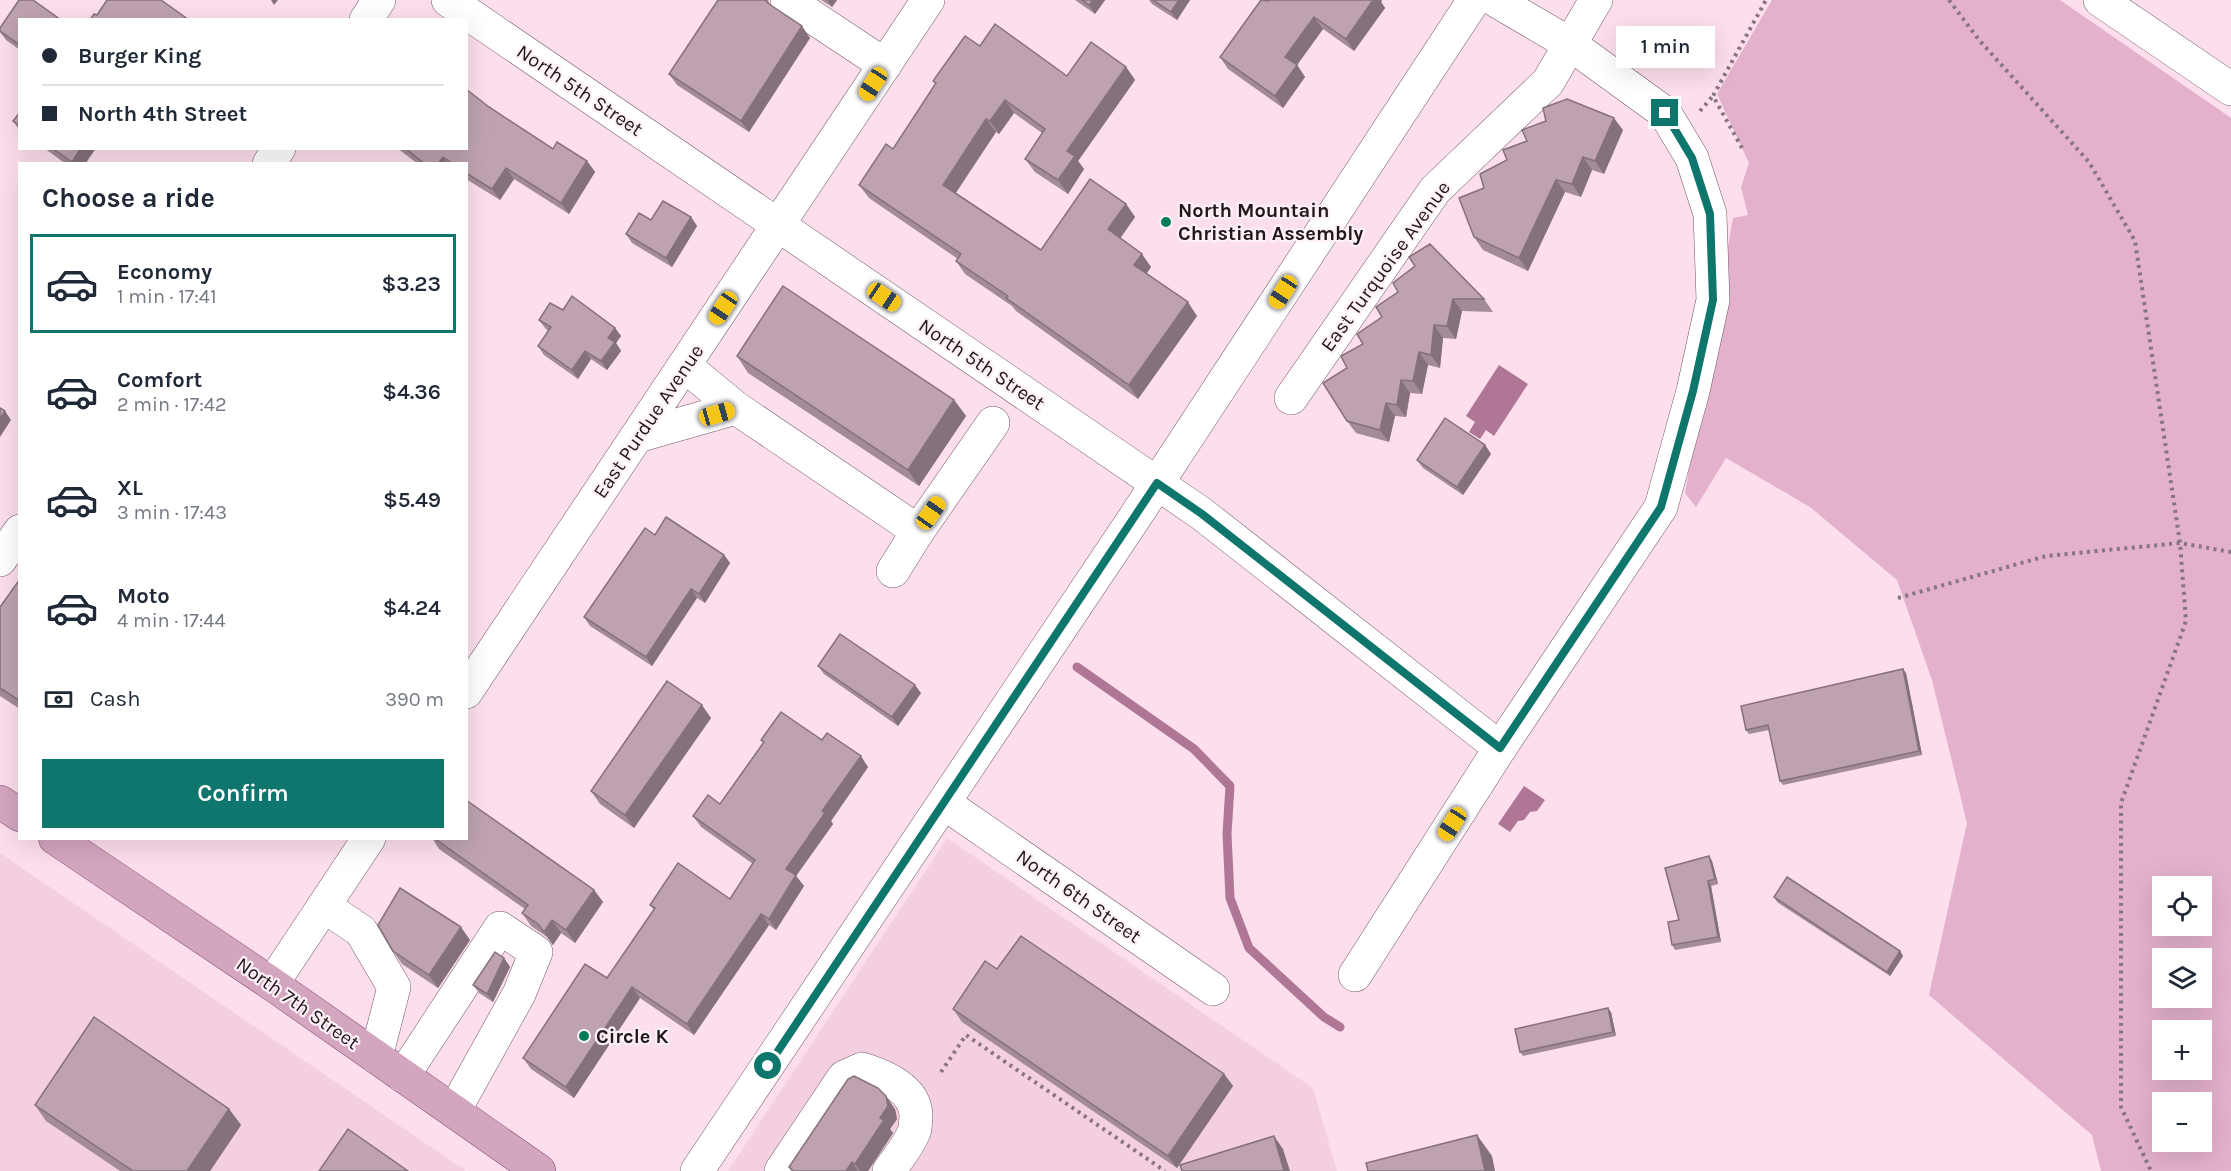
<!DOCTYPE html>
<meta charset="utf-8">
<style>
:root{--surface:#fff;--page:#f6f6f7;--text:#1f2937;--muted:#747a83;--line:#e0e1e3;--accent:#0f766e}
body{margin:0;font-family:Karla,sans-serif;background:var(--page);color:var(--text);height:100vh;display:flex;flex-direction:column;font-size:22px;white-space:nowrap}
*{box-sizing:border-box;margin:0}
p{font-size:20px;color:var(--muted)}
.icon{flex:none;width:33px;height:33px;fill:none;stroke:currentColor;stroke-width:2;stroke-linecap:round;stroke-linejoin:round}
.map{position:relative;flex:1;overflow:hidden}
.sheet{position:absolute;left:18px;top:162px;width:450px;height:678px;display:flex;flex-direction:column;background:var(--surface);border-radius:0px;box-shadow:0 6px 24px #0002}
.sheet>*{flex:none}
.hud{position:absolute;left:18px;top:18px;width:450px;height:132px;border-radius:0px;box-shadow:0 6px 24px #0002;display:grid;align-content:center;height:132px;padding:0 24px;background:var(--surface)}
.buttons{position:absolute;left:2152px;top:876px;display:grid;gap:12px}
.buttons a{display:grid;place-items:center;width:60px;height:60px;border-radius:0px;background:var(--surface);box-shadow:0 6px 24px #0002;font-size:30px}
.end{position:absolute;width:27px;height:27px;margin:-14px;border:8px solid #0f766e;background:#fff;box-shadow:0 0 0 3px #fff}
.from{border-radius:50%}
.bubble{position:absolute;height:42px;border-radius:0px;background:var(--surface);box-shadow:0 6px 24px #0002;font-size:20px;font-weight:600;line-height:42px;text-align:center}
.car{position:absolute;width:18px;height:36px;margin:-18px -9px;border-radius:8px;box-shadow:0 0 4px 2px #0007;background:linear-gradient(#f5c518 24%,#345 0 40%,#f5c518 0 76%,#345 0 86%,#f5c518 0)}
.hud b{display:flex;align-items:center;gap:21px;height:57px;font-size:22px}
.hud b+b{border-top:2px solid var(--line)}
.hud i{width:15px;height:15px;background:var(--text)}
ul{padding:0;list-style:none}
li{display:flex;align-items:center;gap:18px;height:99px;margin:0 12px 9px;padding:0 12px;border:3px solid transparent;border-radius:0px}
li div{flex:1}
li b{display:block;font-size:22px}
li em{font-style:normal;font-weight:600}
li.on{border-color:var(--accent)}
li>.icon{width:54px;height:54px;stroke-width:1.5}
h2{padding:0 24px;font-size:27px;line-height:72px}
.pay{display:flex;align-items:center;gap:15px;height:66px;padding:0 24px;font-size:22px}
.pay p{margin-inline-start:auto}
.cta{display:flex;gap:12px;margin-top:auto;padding:12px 24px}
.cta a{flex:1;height:69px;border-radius:0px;background:var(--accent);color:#fff;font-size:24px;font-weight:600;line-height:69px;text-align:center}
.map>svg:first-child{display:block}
</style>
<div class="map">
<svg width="2231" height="1171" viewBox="0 0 2231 1171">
<rect width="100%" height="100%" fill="#fcdeed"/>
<g fill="#f4cfe2">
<path d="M947,838L1313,1088L1337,1171H728Z"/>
<path d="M0,853L466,1171H0Z"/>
</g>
<path fill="#e3b1cb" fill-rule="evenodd" d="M1772,0H2060L2231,118V1171H2101L2092,1135L1929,995L1967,823L1932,680L1897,580L1810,507L1726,458L1696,507L1685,493L1733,218L1748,215L1741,187L1749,163L1717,94ZM2163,886H2202V926H2163ZM2163,958H2202V998H2163ZM2163,1030H2202V1070H2163ZM2163,1102H2202V1142H2163Z"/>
<g fill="#af7795">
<path d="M1499,365L1528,384L1494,436L1486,430L1480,439L1469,432L1475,422L1466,416Z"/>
<path d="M1524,786L1545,800L1537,811L1530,812L1524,820L1518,821L1510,832L1498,824Z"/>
</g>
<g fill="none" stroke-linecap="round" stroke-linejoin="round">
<path stroke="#af7795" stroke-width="9" d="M1077,667L1194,749L1230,786L1227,834L1230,898L1249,948L1324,1017L1340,1027"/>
<g stroke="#725966" stroke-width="34">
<g id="minor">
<path d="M448,0L1202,514L1500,748"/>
<path d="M787,0L885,65"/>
<path d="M2100,0L2231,89"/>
<path d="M366,20L379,0"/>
<path d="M269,164L279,148"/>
<path d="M685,366L736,408L918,531L893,571"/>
<path d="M1291,398L1435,190L1548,82L1596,0"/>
<path d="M638,436L736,408"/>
<path d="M918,531L993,423"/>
<path d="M0,560L20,531"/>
<path d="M466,692L928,0"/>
<path d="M944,803L1213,989"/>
<path d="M324,906L361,931L394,987L376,1057"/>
<path d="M1355,975L1500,748L1661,507L1693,391L1713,300L1710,214L1692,158L1665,113L1570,44L1495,0"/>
<path d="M272,984L369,838"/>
<path d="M403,1076L500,928L536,952L519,994L454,1111"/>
<path d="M697,1171L1135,517L1474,0"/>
<path d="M781,1171L844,1077L862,1069C885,1076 917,1089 916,1118C915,1122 916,1128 914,1132C909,1145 897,1159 889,1171"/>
</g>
</g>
<g stroke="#824c6b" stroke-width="34">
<g id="major">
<path d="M0,802L20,815"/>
<path d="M55,838L272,984L539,1171"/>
</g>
</g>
<g stroke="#88757e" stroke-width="4" stroke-dasharray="3 4.5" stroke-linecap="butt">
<path d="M1949,0L1979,40L2089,162L2135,241L2180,543L2186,621L2121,803V1107L2151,1171"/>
<path d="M1700,111L1713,96"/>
<path d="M1742,148L1713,96L1766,0"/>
<path d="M1898,598L2046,556L2180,543L2231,552"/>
<path d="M941,1072L966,1035L1165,1171"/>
</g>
<use href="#minor" stroke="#fff" stroke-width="33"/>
<use href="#major" stroke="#d4a5bf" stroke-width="33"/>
</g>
<g fill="#a38b97">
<path d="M718,0H768L770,5L810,38L749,132L677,85L669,74Z"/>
<path d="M821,0H837L832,7Z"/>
<path d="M1075,0H1105L1095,14Z"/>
<path d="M1149,0H1190L1177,20L1152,4Z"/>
<path d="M1270,0H1382L1381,2L1385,8L1354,51L1323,29L1297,65L1305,77L1283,108L1228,69L1220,57Z"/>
<path d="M20,20V50L6,40L0,32V28Z"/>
<path d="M980,46L1067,76L1126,67L1135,80L1078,161L1084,169L1068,194L1035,172L1025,159L1042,133L1014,113L999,134L996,132L956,193L1041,250L1126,204L1135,217L1120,238L1151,267L1147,273L1197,316L1138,399L1016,311L1012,306L965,274L956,261L958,259L869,198L859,185L893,149L936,84L933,81Z"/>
<path d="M489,107L553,149L587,161L595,172L569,214L514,179L500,200L466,179V164H418L397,148H466Z"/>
<path d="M20,112V131L13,121Z"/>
<path d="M1623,130L1604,174L1592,170L1581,197L1565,192L1528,271L1483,250L1474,237L1484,188L1507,160Z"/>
<path d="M44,148H96L85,164H66Z"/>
<path d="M691,217L697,226L672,267L632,243L626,234L651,220Z"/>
<path d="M1415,266L1484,299L1493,312L1462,311L1456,339L1443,338L1440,368L1428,365L1422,394L1410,393L1406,417L1395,416L1389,442L1356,433L1347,421V368L1382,317Z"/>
<path d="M563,310L615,328L621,336L616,343L621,351L607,370L591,359L578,379L544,355L538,346L548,331L545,328L539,320Z"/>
<path d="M737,356L954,400L966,416L919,486L748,373Z"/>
<path d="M1485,445L1491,454L1463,495L1423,468L1417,460Z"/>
<path d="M655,535L724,555L730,563L705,603L697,598L652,666L590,626L584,617Z"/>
<path d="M20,579V709L0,696V607Z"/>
<path d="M818,666L921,693L898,726L824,674Z"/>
<path d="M1906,673L1922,755L1783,785L1780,781L1769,730L1749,734L1746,730Z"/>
<path d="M711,718L634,828L600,804L591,791Z"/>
<path d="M761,740H822L868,767L831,821L833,824L796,876L804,886L776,930L769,925L694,1035L640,998L574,1098L531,1069L523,1058L607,978L654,910L650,905L730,899L753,864L701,827L693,816L720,804L763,743Z"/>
<path d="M432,838H466L594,890L603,902L575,943L561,933L553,945L547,937L531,926L522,913L525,909L439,849Z"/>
<path d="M1709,856L1712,861L1718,884L1711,886L1721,942L1675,950L1672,945Z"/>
<path d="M1774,897L1900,951L1903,956L1890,976L1777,902Z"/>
<path d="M470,940L438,988L402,964L393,951Z"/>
<path d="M504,958L510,967L493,1002L479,993L473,985Z"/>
<path d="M997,969L1224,1074L1233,1086L1177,1168L962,1022L953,1009Z"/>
<path d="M1611,1012L1616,1036L1523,1056L1520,1052Z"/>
<path d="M35,1105L229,1109L241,1125L210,1171H120L46,1121Z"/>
<path d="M895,1109L897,1119L890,1129L893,1133L868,1171H791L789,1167Z"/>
</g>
<g fill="#85717b">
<path d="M271,0H278L274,5Z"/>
<path d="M827,0H837L832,7Z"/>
<path d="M1093,0H1105L1095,14L1089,5Z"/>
<path d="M1179,0H1190L1177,20L1171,12Z"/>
<path d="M1373,0H1382L1381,2L1385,8L1354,51L1346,39Z"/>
<path d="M1314,17L1323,29L1297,65L1305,77L1283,108L1275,96L1285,57Z"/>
<path d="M802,26L810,38L749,132L741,121Z"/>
<path d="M1126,67L1135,80L1078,161L1084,169L1068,194L1058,180L1067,151Z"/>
<path d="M1005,100L1014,113L999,134L990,121Z"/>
<path d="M1614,118L1623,130L1604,174L1595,161Z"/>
<path d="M986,119L996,132L952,198L943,185Z"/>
<path d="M81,148H96L85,164H73L72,162Z"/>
<path d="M443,157L447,164H438Z"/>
<path d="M1583,157L1592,170L1581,197L1572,184Z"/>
<path d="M587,161L595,172L569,214L561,203Z"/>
<path d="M506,168L514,179L500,200L492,189Z"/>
<path d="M1556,180L1565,192L1528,271L1519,258Z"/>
<path d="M1126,204L1135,217L1117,243L1108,229Z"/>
<path d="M691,217L697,226L672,267L666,258Z"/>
<path d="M1142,254L1151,267L1143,278L1134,265Z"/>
<path d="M1453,299L1462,311L1456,339L1447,326Z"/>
<path d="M1188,302L1197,316L1138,399L1129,385Z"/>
<path d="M1434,325L1443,338L1440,368L1431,355Z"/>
<path d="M615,328L621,336L616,343L621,351L607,370L601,361L608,338Z"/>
<path d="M585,351L591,359L578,379L572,370Z"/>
<path d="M1419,352L1428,365L1422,394L1413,381Z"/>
<path d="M1401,380L1410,393L1406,417L1397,405Z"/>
<path d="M954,400L966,416L919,486L908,470Z"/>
<path d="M1386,403L1395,416L1389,442L1380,430Z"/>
<path d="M5,411L11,420L0,437V419Z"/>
<path d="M1485,445L1491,454L1463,495L1457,487Z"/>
<path d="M724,555L730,563L705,603L699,594Z"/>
<path d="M691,589L697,598L652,666L646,657Z"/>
<path d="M1903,669L1906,673L1922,755L1919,751Z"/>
<path d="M915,685L921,693L898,726L892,717Z"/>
<path d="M702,705L711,718L634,828L625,815Z"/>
<path d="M861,756L868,767L831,821L833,824L796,876L804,886L776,930L769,919L786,869L822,811Z"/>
<path d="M1709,856L1712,861L1718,884L1715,879Z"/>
<path d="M1708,881L1711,886L1721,942L1718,937Z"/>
<path d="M594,890L603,902L575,943L566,930Z"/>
<path d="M761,914L769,925L694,1035L687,1024Z"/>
<path d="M552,920L561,933L553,945L544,932Z"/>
<path d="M461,927L470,940L438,988L429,975Z"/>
<path d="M1900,951L1903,956L1890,976L1887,972Z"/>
<path d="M504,958L510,967L493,1002L487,994Z"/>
<path d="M632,987L640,998L574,1098L566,1087Z"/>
<path d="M1608,1008L1611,1012L1616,1036L1613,1032Z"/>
<path d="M1224,1074L1233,1086L1177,1168L1168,1156Z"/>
<path d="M886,1096L895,1109L897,1119L890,1129L893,1133L868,1171H860L855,1164L880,1118Z"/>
<path d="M229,1109L241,1125L210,1171H187Z"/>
<path d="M1477,1135L1492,1156L1495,1171H1485Z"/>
<path d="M1274,1136L1283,1149L1290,1171H1284Z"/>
<path d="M852,1162L858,1171H846Z"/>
</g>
<g fill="#bea2b0" stroke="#85717b" stroke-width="1.5">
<path d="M19,0H33L61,20H20V45L0,31V28Z"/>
<path d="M107,0H161L189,20H90L94,14L97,15Z"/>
<path d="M718,0H765L769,4L802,26L741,121L669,74Z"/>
<path d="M1082,0H1093L1089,5Z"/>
<path d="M1153,0H1179L1171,12Z"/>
<path d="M1261,0L1269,1L1270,0H1373L1346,39L1314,17L1285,57L1297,65L1275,96L1220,57Z"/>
<path d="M995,24L1067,76L1091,42L1126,67L1067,151L1075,156L1058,180L1025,159L1045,129L1005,100L990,121L986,119L943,185L1041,250L1090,179L1126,204L1108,229L1142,254L1134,265L1188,302L1129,385L1006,298L1008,296L956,261L961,254L859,185L886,144L893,149L936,83L933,81L965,36L980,46Z"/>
<path d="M466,89L489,107L553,149L557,142L587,161L561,203L506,168L492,189L466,173V164H453L443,157L438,164H425L405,148H466Z"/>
<path d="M1567,99L1614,118L1595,161L1583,157L1572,184L1556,180L1519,258L1474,237L1459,198L1484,188L1480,174L1507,160L1503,150L1527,141L1522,130L1546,121L1543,108Z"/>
<path d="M20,112V126L13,121Z"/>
<path d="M52,148H81L72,162Z"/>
<path d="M663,201L691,217L666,258L626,234L639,213L651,220Z"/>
<path d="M1430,244L1484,299H1453L1447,326L1434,325L1431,355L1419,352L1413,381L1401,380L1397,405L1386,403L1380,430L1347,421L1323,383L1347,368L1341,356L1363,344L1357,334L1382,317L1376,307L1398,292L1393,283L1415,266L1409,257Z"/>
<path d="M783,286L954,400L908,470L737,356Z"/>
<path d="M572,296L615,328L608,338L615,342L601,361L585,351L572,370L538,346L551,327L539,320L550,303L563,310Z"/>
<path d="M0,408L5,411L0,419Z"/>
<path d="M1445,418L1485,445L1457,487L1417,460Z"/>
<path d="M666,517L724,555L699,594L691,589L646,657L584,617L645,528L655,535Z"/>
<path d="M20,579V701L0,688V607Z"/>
<path d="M840,634L915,685L892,717L818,666Z"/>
<path d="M1903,669L1919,751L1780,781L1768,725L1746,730L1741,706Z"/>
<path d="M667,681L702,705L625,815L591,791Z"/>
<path d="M781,712L822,740L827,733L861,756L822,811L825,813L786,869L796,875L769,919L761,914L687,1024L632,987L566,1087L523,1058L585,964L607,978L655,908L650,905L678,863L730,899L755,860L693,816L708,795L720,804L764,742L761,740Z"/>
<path d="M466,800L594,890L566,930L552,920L544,932L538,924L522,913L528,905L434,838H466Z"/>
<path d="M1709,856L1715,879L1708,881L1718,937L1672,945L1668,922L1679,920L1665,868Z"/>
<path d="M1787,877L1900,951L1887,972L1774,897Z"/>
<path d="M400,888L461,927L429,975L393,951L378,925Z"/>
<path d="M1021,936L1224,1074L1168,1156L953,1009L985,961L997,969Z"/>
<path d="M495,952L504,958L487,994L473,985Z"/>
<path d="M1608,1008L1613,1032L1520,1052L1515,1029Z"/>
<path d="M94,1017L229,1109L187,1171H133L35,1105Z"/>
<path d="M854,1076L878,1088L886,1096L888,1106L880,1118L884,1120L855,1164L852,1162L846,1171H794L789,1167L848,1079Z"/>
<path d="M348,1129L408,1171H319Z"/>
<path d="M1477,1135L1485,1171H1368L1366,1163Z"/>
<path d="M1274,1136L1284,1171H1182L1180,1165Z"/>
</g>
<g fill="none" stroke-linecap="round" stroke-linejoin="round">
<path stroke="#0f766e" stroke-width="8" d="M768,1066L1157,483L1202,514L1500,748L1661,507L1693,391L1713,300L1710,214L1692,158L1665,113"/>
</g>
<g fill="#007c5a" stroke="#fdf1f7" stroke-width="2">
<circle cx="1166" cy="222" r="6"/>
<circle cx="584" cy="1036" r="6"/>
</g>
<g text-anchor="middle" stroke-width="4.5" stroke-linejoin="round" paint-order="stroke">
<g font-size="20" fill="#21171c" stroke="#fdf1f7">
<text transform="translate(580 90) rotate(34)" y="7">North 5th Street</text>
<text transform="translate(1385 266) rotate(-54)" y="7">East Turquoise Avenue</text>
<text transform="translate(982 364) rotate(34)" y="7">North 5th Street</text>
<text transform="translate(648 421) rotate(-56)" y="7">East Purdue Avenue</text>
<text transform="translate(1079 896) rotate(35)" y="7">North 6th Street</text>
<text transform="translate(298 1003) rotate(35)" y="7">North 7th Street</text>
</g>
<g font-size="20" font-weight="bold" fill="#21171c" stroke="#fdf1f7" text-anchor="start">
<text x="1178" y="217">North Mountain<tspan x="1178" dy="23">Christian Assembly</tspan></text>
<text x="596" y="1043">Circle K</text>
</g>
</g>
</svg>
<div class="buttons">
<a><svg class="icon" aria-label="locate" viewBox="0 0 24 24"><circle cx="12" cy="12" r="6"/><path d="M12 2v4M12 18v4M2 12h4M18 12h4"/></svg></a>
<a><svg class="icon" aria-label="layers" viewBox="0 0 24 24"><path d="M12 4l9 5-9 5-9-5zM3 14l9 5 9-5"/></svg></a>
<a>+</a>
<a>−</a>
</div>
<i class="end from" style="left:768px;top:1066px"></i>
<i class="end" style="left:1665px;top:113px"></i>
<div class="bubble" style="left:1616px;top:26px;width:99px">1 min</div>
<i class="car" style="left:873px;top:84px;rotate:213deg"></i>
<i class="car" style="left:1283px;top:292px;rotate:213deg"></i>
<i class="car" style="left:884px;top:297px;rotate:124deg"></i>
<i class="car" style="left:723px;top:308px;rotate:214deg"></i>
<i class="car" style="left:717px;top:414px;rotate:74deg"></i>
<i class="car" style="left:931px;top:513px;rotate:35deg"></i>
<i class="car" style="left:1452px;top:824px;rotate:213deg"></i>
<div class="hud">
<b><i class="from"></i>Burger King</b>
<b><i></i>North 4th Street</b>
</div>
<section class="sheet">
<h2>Choose a ride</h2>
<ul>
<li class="on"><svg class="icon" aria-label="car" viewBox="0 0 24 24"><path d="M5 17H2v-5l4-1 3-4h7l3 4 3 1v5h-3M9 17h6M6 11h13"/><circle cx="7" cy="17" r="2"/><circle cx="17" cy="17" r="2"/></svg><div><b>Economy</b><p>1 min · 17:41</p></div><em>$3.23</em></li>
<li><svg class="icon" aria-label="car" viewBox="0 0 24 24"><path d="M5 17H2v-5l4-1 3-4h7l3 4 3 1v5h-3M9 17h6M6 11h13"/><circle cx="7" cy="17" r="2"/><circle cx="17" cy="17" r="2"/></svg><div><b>Comfort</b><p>2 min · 17:42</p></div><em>$4.36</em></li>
<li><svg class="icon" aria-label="car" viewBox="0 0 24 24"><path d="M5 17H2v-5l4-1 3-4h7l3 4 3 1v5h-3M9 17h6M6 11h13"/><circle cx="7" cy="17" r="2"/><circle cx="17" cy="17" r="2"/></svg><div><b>XL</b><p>3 min · 17:43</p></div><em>$5.49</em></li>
<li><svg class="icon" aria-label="car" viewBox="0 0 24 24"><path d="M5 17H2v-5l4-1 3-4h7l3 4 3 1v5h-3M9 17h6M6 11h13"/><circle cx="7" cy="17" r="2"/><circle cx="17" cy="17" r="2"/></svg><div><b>Moto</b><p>4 min · 17:44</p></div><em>$4.24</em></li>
</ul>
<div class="pay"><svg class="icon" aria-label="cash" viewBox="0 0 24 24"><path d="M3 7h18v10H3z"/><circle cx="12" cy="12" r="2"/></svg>Cash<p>390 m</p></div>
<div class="cta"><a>Confirm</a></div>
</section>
</div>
